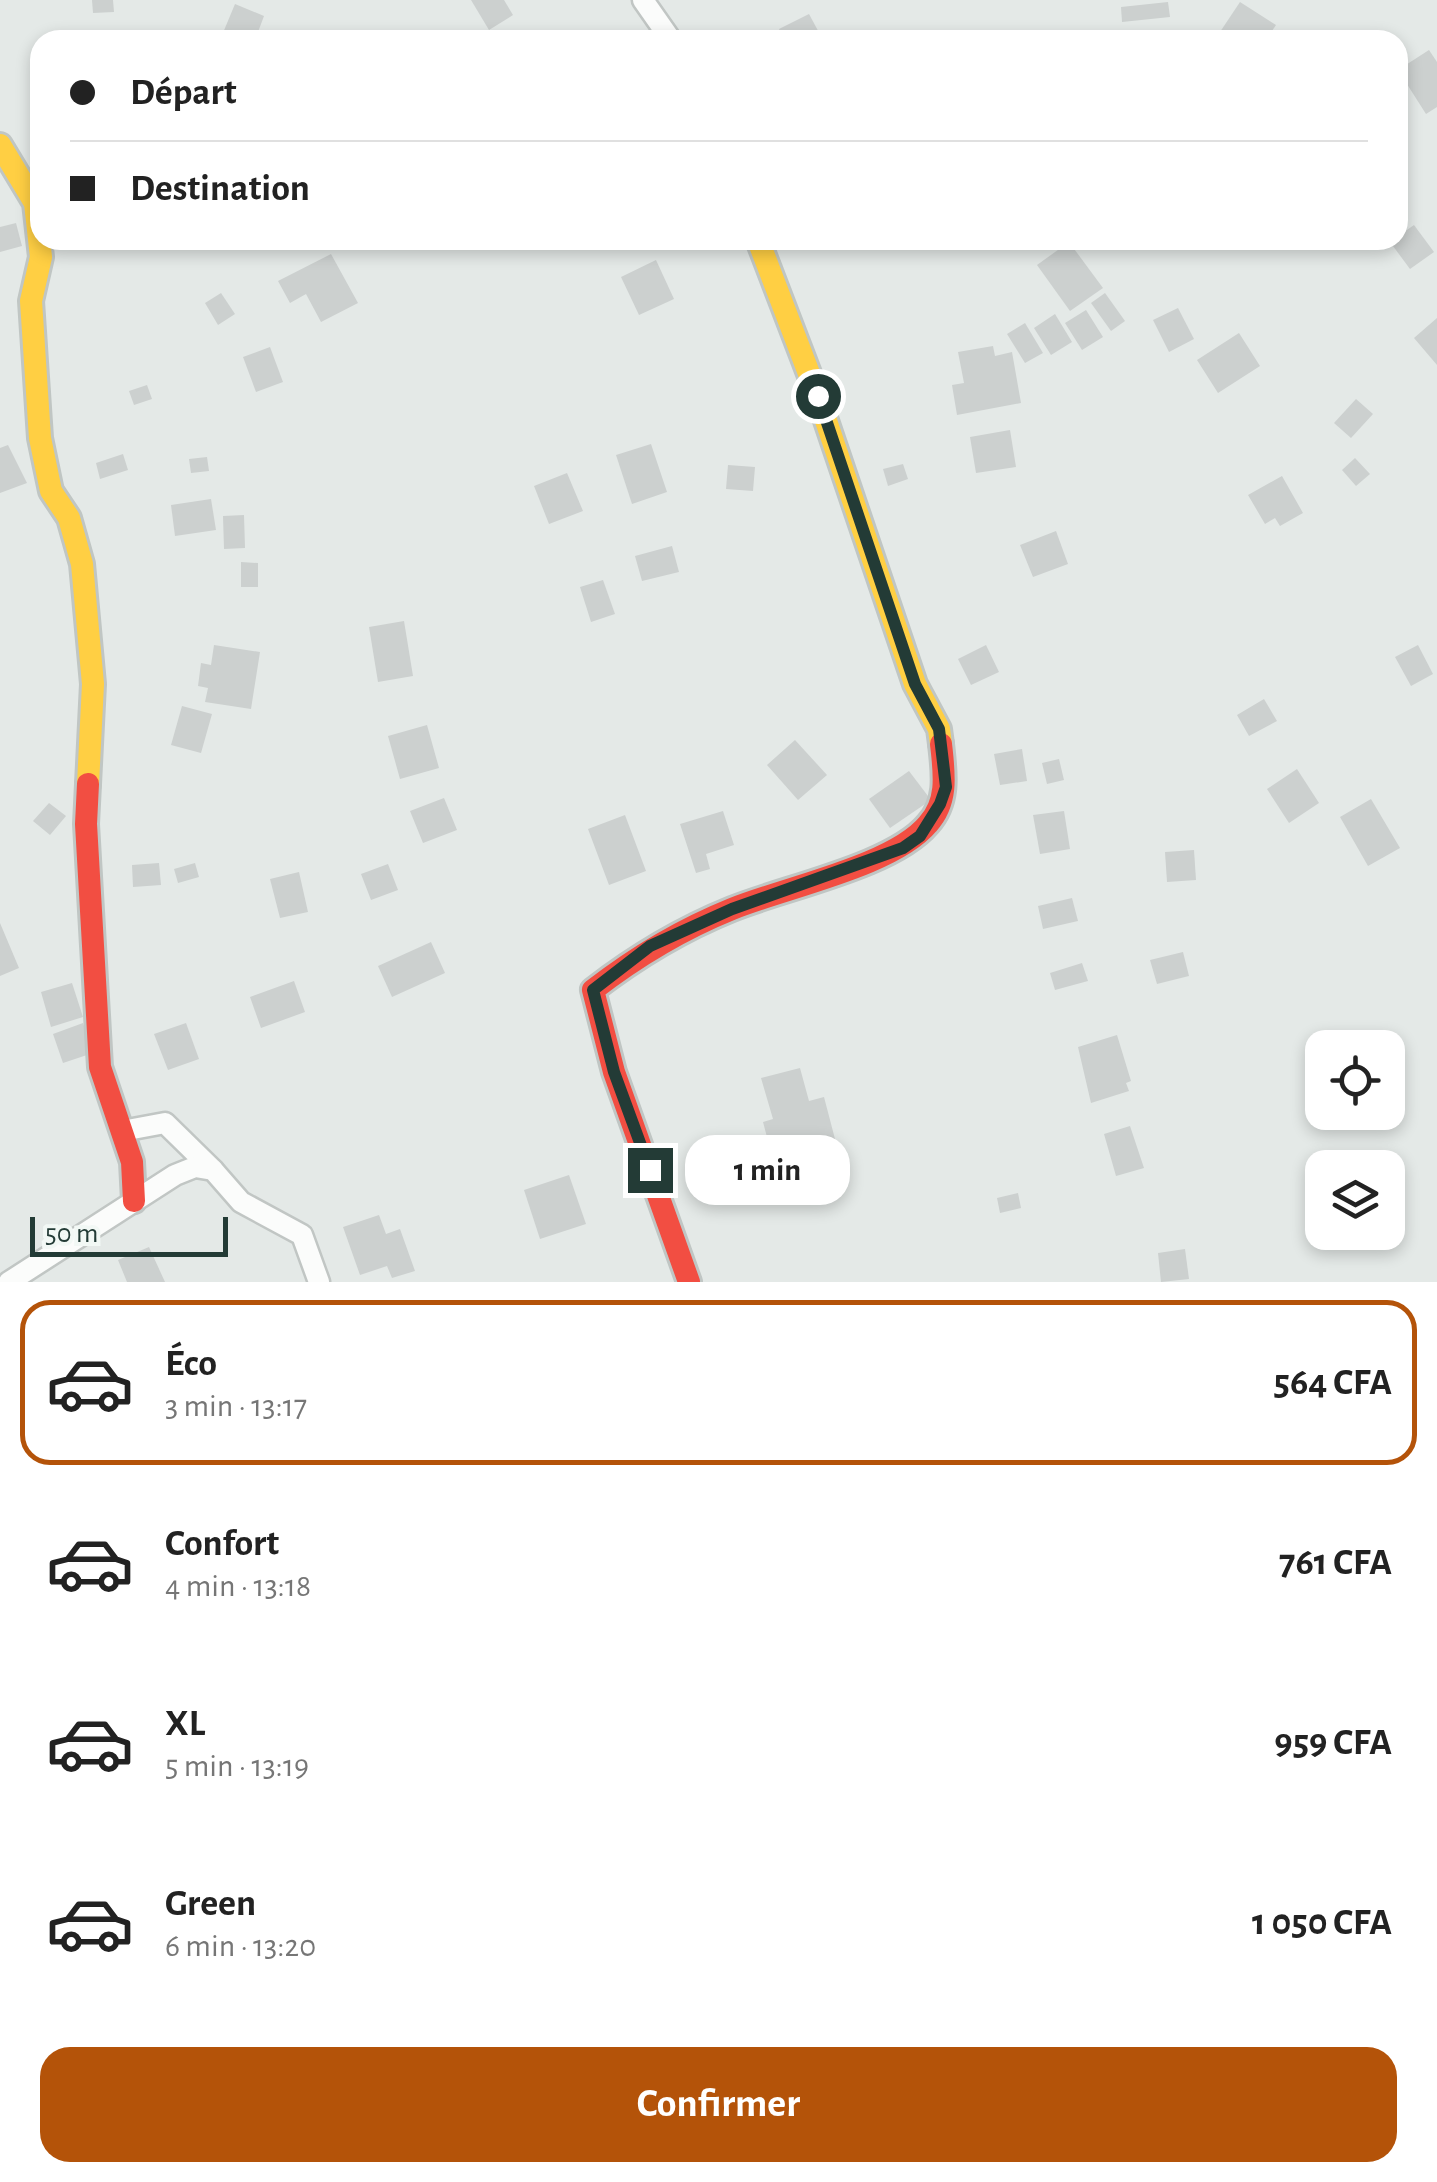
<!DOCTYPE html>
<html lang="fr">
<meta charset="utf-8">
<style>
:root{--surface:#fff;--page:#f6f6f6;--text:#222;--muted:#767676;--line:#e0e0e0;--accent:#b45309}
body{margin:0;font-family:"Alegreya Sans",sans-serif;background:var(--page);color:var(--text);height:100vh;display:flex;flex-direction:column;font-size:38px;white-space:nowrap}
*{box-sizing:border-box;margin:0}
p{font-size:32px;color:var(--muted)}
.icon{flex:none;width:55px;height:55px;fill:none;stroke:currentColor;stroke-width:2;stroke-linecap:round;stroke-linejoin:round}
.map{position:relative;height:1282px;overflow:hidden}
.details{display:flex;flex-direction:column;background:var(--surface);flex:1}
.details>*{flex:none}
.top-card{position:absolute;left:30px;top:30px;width:1378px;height:220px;border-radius:30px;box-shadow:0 5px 15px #0003;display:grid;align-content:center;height:220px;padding:0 40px;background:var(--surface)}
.fabs{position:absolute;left:1305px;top:1030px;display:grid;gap:20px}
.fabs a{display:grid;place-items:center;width:100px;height:100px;border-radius:20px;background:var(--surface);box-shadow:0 5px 15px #0003;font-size:50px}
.scale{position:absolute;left:30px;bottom:25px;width:198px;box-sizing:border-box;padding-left:10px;border:5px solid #233b36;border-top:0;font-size:28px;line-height:35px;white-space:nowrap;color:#233b36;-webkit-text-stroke:8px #f2f8f5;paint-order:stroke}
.end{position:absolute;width:45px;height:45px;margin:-22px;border:12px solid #233b36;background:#fff;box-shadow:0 0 0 5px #fff}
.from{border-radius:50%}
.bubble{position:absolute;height:70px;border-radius:30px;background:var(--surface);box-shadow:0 5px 15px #0003;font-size:32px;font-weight:700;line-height:70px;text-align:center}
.top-card b{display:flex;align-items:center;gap:35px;height:95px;font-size:38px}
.top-card b+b{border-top:2px solid var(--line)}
.top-card i{width:25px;height:25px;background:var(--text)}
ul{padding:18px 0 0;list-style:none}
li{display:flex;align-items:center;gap:30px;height:165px;margin:0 20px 15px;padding:0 20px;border:5px solid transparent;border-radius:30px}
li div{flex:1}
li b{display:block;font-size:38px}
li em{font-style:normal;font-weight:700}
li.active{border-color:var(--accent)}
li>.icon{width:90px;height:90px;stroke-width:1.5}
.action{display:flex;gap:20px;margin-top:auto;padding:20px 40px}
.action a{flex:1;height:115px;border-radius:30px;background:var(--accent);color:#fff;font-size:40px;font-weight:700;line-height:115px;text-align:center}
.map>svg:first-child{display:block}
</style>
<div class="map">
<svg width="1437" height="1282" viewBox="0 0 1437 1282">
<rect width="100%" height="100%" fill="#e4e9e7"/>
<g fill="#ccd0cf">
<path d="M92,0H113L114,12L93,13Z"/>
<path d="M471,0H504L513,15L489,30Z"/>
<path d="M1168,2L1170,17L1122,22L1121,7Z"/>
<path d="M1240,2L1276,25L1266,40H1232L1220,32Z"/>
<path d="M235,4L264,16L255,40H220Z"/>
<path d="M809,14L823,40H784L779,29Z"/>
<path d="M1429,50L1437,62V107L1426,114L1398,70Z"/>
<path d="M16,223L22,246L0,252V227Z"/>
<path d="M1414,225L1434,252L1410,269L1390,242Z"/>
<path d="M1069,242L1103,288L1070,311L1037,265Z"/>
<path d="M331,254L358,303L321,322L306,294L290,303L278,281Z"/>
<path d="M656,260L674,299L639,315L621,277Z"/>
<path d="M221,293L235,314L218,325L205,303Z"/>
<path d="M1105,293L1125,321L1111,331L1091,303Z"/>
<path d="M1178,308L1194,339L1169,352L1153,320Z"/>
<path d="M1086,310L1103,337L1082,350L1065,323Z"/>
<path d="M1055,314L1072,342L1051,355L1034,328Z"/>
<path d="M1437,318V365L1414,338Z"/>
<path d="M1025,323L1043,353L1025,363L1007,334Z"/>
<path d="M1239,333L1260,366L1218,393L1197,360Z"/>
<path d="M993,346L995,356L1012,352L1021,403L957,415L952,385L964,383L958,352Z"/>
<path d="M270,347L283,382L256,392L243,357Z"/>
<path d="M147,385L152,399L134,405L129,391Z"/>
<path d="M1356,399L1373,414L1351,438L1334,423Z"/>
<path d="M1010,430L1016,467L976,473L970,437Z"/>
<path d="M651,444L667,492L632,504L616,455Z"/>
<path d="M8,445L27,483L0,493V448Z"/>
<path d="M123,454L128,470L100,479L96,463Z"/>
<path d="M207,457L209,471L191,473L189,459Z"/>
<path d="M1355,458L1370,474L1356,486L1342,470Z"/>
<path d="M903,464L908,479L888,486L883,469Z"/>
<path d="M728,465L755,467L753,491L726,489Z"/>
<path d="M567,473L583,511L549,524L534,486Z"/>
<path d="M1282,476L1303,513L1280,526L1275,518L1265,524L1248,495Z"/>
<path d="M211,499L216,530L175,536L171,505Z"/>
<path d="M244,515L245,548L224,549L223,516Z"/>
<path d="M1056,531L1068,564L1033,577L1020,545Z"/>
<path d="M672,546L679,572L642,581L635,556Z"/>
<path d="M241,562L258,563V587H241Z"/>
<path d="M603,580L615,614L591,622L580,587Z"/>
<path d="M404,621L413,676L378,682L369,627Z"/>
<path d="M214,645L260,652L251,709L205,702L208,688L198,686L201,663L211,665Z"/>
<path d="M986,645L999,672L971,685L958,659Z"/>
<path d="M1418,645L1433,674L1411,686L1395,657Z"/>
<path d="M1264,699L1277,721L1249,736L1237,715Z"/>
<path d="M182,706L212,714L201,753L171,745Z"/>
<path d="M427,725L439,768L400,779L388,736Z"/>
<path d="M795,740L827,775L798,800L767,765Z"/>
<path d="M1022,749L1027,781L1000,785L994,754Z"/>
<path d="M1059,759L1064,780L1047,784L1042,763Z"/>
<path d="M1297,769L1319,803L1289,823L1267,789Z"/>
<path d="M909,771L931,800L890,828L869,799Z"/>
<path d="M444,798L457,830L423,843L410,811Z"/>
<path d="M1371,799L1400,848L1368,866L1340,817Z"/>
<path d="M49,803L66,816L50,835L33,821Z"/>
<path d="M723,811L734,845L706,854L710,869L696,873L680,824Z"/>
<path d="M1064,811L1070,849L1040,854L1033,815Z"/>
<path d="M625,815L646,871L609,885L588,829Z"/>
<path d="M1194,850L1196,880L1167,882L1165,852Z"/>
<path d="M159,863L161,885L133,887L132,865Z"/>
<path d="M195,863L199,877L178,883L174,869Z"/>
<path d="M388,864L398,890L371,900L361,874Z"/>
<path d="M299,872L308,912L280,918L270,879Z"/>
<path d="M1072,898L1078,921L1043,929L1038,906Z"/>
<path d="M0,923L19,968L0,976Z"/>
<path d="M431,942L445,973L392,997L378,966Z"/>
<path d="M1183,952L1189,976L1157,984L1150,960Z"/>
<path d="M1082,963L1088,981L1055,990L1050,973Z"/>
<path d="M294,981L305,1012L261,1028L250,997Z"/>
<path d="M72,983L83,1017L51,1027L41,992Z"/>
<path d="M83,1023L93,1053L63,1063L53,1034Z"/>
<path d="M186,1023L199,1059L168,1070L154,1034Z"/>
<path d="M1117,1035L1131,1081L1126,1083L1129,1091L1091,1103L1078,1047Z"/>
<path d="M800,1068L809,1101L824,1097L835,1139L772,1156L763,1122L773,1119L761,1078Z"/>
<path d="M1130,1126L1144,1168L1116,1176L1104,1134Z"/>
<path d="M569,1175L586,1224L540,1239L524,1190Z"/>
<path d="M1018,1193L1021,1208L1000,1213L997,1198Z"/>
<path d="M379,1215L386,1234L400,1229L415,1271L392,1278L387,1266L360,1275L343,1227Z"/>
<path d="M149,1247L165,1282H127L118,1260Z"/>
<path d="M1185,1249L1189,1279L1161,1282L1158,1253Z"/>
</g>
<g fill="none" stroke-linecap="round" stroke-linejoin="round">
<g stroke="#c1c6c4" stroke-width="25">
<g id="street">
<path d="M643,0L671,40"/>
<path d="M122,1131L165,1123L213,1170"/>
<path d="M9,1282L175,1175L195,1167L213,1170L241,1202L302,1235L319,1282"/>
</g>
</g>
<g stroke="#c0c6c4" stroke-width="28">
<g id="slow">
<path d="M0,145L35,203L41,257L31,301L40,438L51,491L69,518L82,564L93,684L88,784"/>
<path d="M758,240L818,397L915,684L939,729L941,744"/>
</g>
</g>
<g stroke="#c0c6c4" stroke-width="28">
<g id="jam">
<path d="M88,784L86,824L100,1067L132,1162L134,1201"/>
<path d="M689,1282L614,1072L593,990C637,956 680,930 732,909C786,887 893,866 928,824C949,801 944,772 941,744"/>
</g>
</g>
<use href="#street" stroke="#fbfcfb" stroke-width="20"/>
<use href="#slow" stroke="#ffcf43" stroke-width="22"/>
<use href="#jam" stroke="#f24e42" stroke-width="22"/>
</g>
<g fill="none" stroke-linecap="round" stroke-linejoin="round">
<path stroke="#233b36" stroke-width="12" d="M650,1170L614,1072L593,990L650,946L732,909L903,848L920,836L940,804L946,787L939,729L915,684L818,396"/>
</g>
</svg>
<div class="fabs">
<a><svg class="icon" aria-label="locate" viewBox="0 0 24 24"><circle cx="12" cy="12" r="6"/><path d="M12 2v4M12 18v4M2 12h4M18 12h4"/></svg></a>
<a><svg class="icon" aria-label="layers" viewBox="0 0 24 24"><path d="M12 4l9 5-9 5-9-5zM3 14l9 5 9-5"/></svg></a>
</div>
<div class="scale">50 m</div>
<i class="end from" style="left:818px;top:396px"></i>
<i class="end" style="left:650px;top:1170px"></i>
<div class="bubble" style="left:685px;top:1135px;width:165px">1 min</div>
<div class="top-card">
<b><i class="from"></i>Départ</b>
<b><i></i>Destination</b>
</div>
</div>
<section class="details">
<ul>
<li class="active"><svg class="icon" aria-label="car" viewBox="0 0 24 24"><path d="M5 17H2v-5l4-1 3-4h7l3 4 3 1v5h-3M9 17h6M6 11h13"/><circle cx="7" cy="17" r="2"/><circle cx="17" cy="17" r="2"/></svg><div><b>Éco</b><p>3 min · 13:17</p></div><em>564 CFA</em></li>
<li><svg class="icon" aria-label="car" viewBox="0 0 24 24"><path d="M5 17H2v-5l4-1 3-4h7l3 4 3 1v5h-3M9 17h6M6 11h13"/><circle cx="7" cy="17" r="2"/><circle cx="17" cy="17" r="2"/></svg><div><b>Confort</b><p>4 min · 13:18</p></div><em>761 CFA</em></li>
<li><svg class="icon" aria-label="car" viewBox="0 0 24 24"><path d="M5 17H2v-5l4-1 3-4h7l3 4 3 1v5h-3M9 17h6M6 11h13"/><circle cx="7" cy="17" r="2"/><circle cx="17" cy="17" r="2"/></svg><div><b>XL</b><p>5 min · 13:19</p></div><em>959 CFA</em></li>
<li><svg class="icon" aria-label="car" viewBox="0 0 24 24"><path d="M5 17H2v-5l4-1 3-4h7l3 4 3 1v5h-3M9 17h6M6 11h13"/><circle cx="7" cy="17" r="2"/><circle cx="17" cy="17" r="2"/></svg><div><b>Green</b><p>6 min · 13:20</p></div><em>1 050 CFA</em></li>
</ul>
<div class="action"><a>Confirmer</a></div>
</section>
